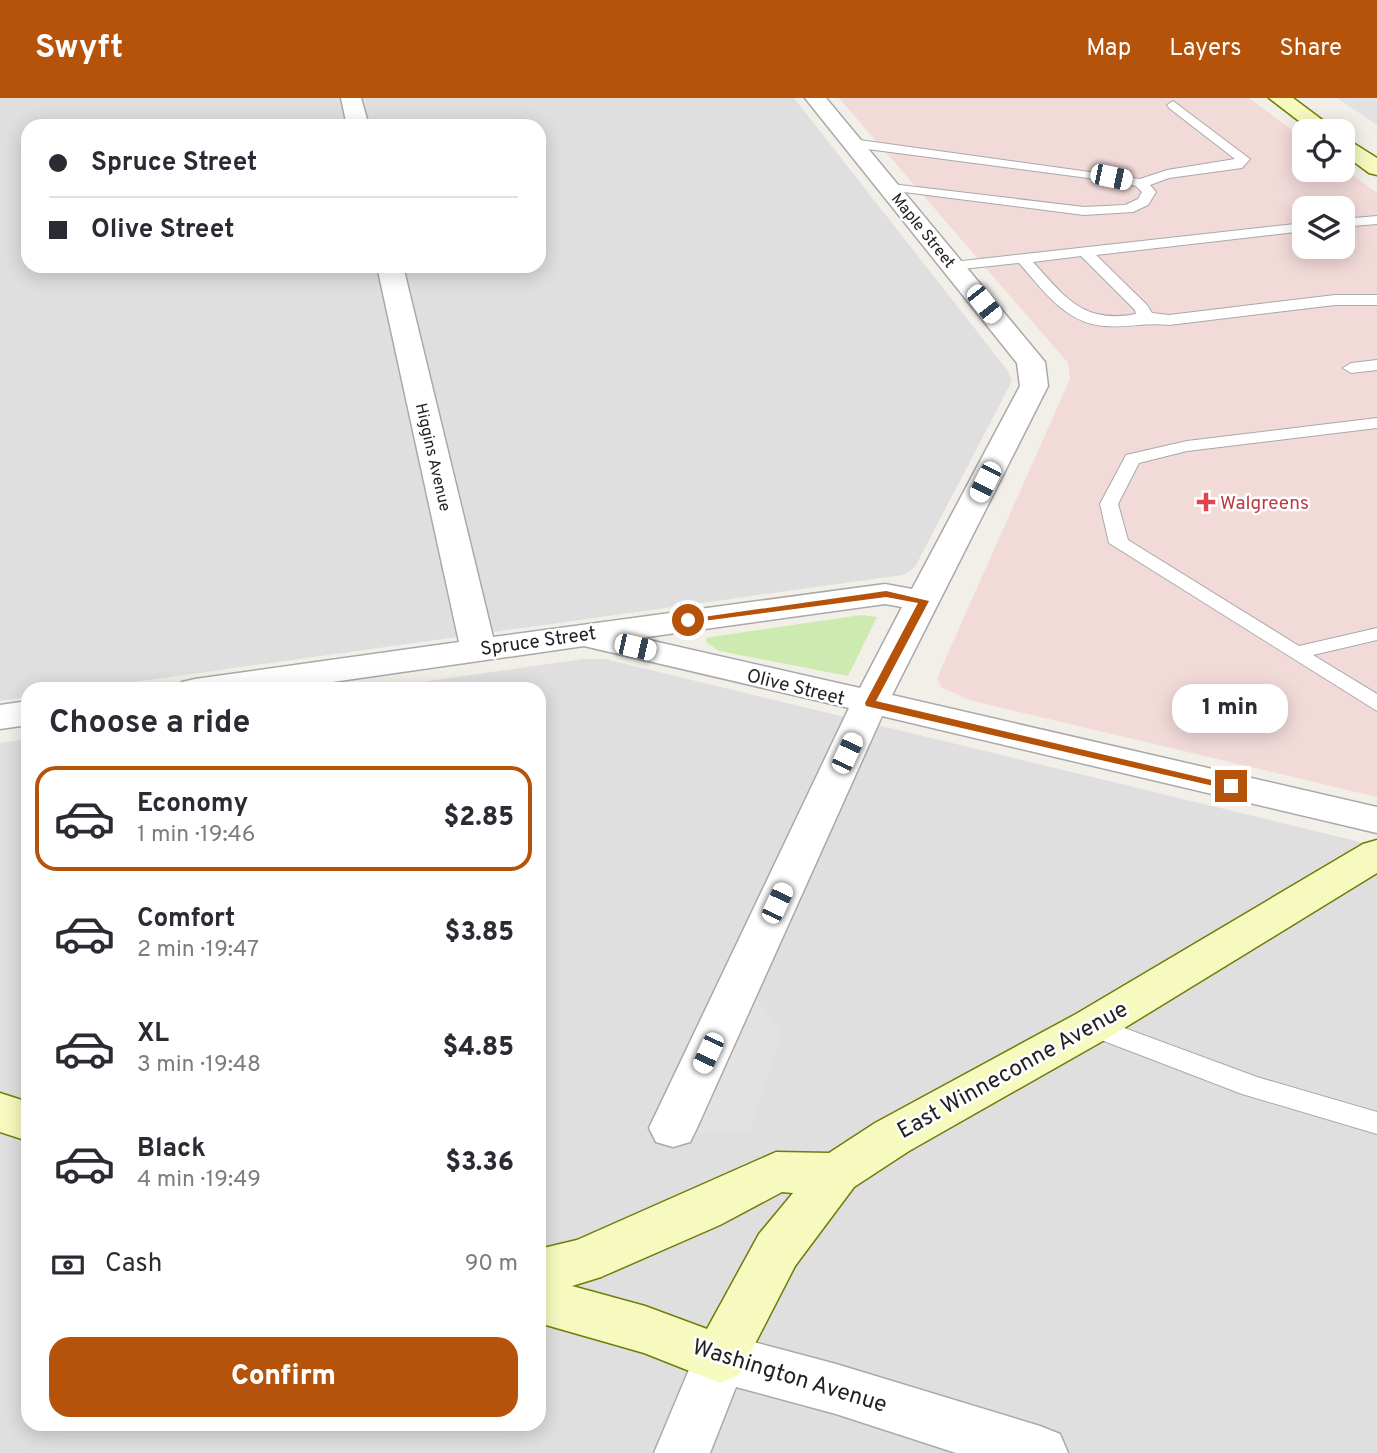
<!DOCTYPE html>
<meta charset="utf-8">
<style>
:root{--surface:#fff;--page:#f2f2f3;--text:#2b2b33;--muted:#7c7c81;--line:#e1e1e2;--accent:#b45309}
body{margin:0;font-family:Overpass,sans-serif;background:var(--page);color:var(--text);height:100vh;display:flex;flex-direction:column;font-size:26px;white-space:nowrap}
*{box-sizing:border-box;margin:0}
p{font-size:23px;color:var(--muted)}
.icon{flex:none;width:38px;height:38px;fill:none;stroke:currentColor;stroke-width:2;stroke-linecap:round;stroke-linejoin:round}
.map{position:relative;flex:1;overflow:hidden}
.drawer{position:absolute;left:21px;top:584px;width:525px;height:749px;display:flex;flex-direction:column;background:var(--surface);border-radius:21px;box-shadow:0 4px 18px #0003}
.drawer>*{flex:none}
.guide{position:absolute;left:21px;top:21px;width:525px;height:154px;border-radius:21px;box-shadow:0 4px 18px #0003;display:grid;align-content:center;height:154px;padding:0 28px;background:var(--surface)}
.buttons{position:absolute;left:1292px;top:21px;display:grid;gap:14px}
.buttons a{display:grid;place-items:center;width:63px;height:63px;border-radius:14px;background:var(--surface);box-shadow:0 4px 18px #0003;font-size:35px}
.end{position:absolute;width:32px;height:32px;margin:-16px;border:9px solid #b45309;background:#fff;box-shadow:0 0 0 4px #fff}
.from{border-radius:50%}
.bubble{position:absolute;height:49px;border-radius:21px;background:var(--surface);box-shadow:0 4px 18px #0003;font-size:23px;font-weight:800;line-height:49px;text-align:center}
.car{position:absolute;width:21px;height:42px;margin:-21px -10px;border-radius:9px;box-shadow:0 0 5px 2px #0007;background:linear-gradient(#fff 24%,#345 0 40%,#fff 0 76%,#345 0 86%,#fff 0)}
.guide b{display:flex;align-items:center;gap:24px;height:66px;font-size:26px}
.guide b+b{border-top:2px solid var(--line)}
.guide i{width:18px;height:18px;background:var(--text)}
ul{padding:0;list-style:none}
li{display:flex;align-items:center;gap:21px;height:105px;margin:0 14px 10px;padding:0 14px;border:4px solid transparent;border-radius:21px}
li div{flex:1}
li b{display:block;font-size:26px}
li em{font-style:normal;font-weight:800}
li.selected{border-color:var(--accent)}
li>.icon{width:63px;height:63px;stroke-width:1.5}
h2{padding:0 28px;font-size:32px;line-height:84px}
.pay{display:flex;align-items:center;gap:18px;height:77px;padding:0 28px;font-size:26px}
.pay p{margin-inline-start:auto}
.action{display:flex;gap:14px;margin-top:auto;padding:14px 28px}
.action a{flex:1;height:80px;border-radius:21px;background:var(--accent);color:#fff;font-size:28px;font-weight:800;line-height:80px;text-align:center}
header{display:flex;align-items:center;gap:42px;box-sizing:border-box;height:98px;padding:0 35px;background:var(--accent);color:#fff}
header strong{font-size:33px}
nav{display:flex;gap:38px;margin-inline-start:auto;font-size:24px}
.map>svg:first-child{display:block}
</style>
<header>
<strong>Swyft</strong>
<nav><a>Map</a><a>Layers</a><a>Share</a></nav>
</header>
<div class="map">
<svg width="1377" height="1355" viewBox="0 0 1377 1355">
<rect width="100%" height="100%" fill="#f2efe9"/>
<g fill="#e0dfdf" fill-rule="evenodd">
<path d="M0,0H794L1008,273L1012,283L915,469L903,477L83,591L28,592V599L0,603ZM28,28H539V168H28Z"/>
<path d="M584,561H605L1377,748V1355H0V645L28,641V1326H539V592L372,591Z"/>
</g>
<path fill="#f2dad9" fill-rule="evenodd" d="M839,0H1249L1304,41V72L1342,69L1377,95V699L969,602L941,589L937,580L1070,281L1068,265ZM1304,110H1342V149H1304Z"/>
<path fill="#cdebb0" d="M861,517L877,519L848,578L719,553L706,544L707,540L717,538Z"/>
<g fill="#e2e2e2">
<path d="M1337,0H1377V27Z"/>
<path d="M755,898L782,935L749,1033L693,1036Z"/>
</g>
<g fill="none" stroke-linecap="round" stroke-linejoin="round">
<g stroke="#a9a9a9" stroke-width="2">
<g id="lane">
<path d="M1173,3L1250,61L1242,70L1169,80L1150,87L1156,94L1148,107L1133,114L1084,117L888,92L883,91V85L1084,109L1125,107L1138,101L1142,94L1136,88L1111,83L852,49L845,45L852,41L1140,81L1167,72L1235,61L1169,10L1167,7Z"/>
<path d="M1377,118V126L1342,129V121Z"/>
<path d="M1304,125V133L1096,157L1147,207L1152,215L1169,217L1335,197H1377V207H1335L1169,227C1146,224 1126,230 1104,228C1065,225 1043,192 1019,165L953,172L946,168L953,164ZM1081,158L1135,212L1136,216C1083,226 1066,200 1033,164Z"/>
<path d="M1377,262V272L1351,275L1343,270L1351,265Z"/>
<path d="M1377,320V330L1187,353L1139,365L1118,406L1128,442L1299,548L1377,530V542L1313,557L1377,596V613L1109,445L1100,406L1126,357L1187,343Z"/>
<path d="M1092,918L1257,979L1377,1014V1036L1242,996L1083,935L1079,928L1083,921Z"/>
</g>
</g>
<g stroke="#a9a9a9" stroke-width="3">
<g id="street">
<path d="M341,0H361L369,28H347Z"/>
<path d="M805,0H826L1045,264L1048,288L892,597L1377,709V735L882,618L697,1030L690,1044L673,1049L656,1044L649,1030L849,610L584,548L277,592H177L182,584L195,581L459,544L377,168H403L493,539L885,486L912,491L1020,288L1017,265ZM885,506L902,509L860,590L640,540Z"/>
<path d="M28,603V627L0,631V607Z"/>
<path d="M720,1235L836,1266L1040,1328L1060,1336L1068,1355H956L836,1316L736,1289L710,1355H654L701,1243Z"/>
</g>
</g>
<g stroke="#707d05" stroke-width="3">
<g id="secondary">
<path d="M1269,0H1293L1337,33H1312Z"/>
<path d="M1342,38L1377,60V77L1369,75L1342,55Z"/>
<path d="M1377,742V775L1108,940L909,1053L854,1089L795,1168L739,1277L720,1285L644,1255L539,1225V1151L577,1142L776,1054L829,1055L875,1025L1076,916L1363,746ZM782,1094L793,1095L759,1136L707,1231L645,1208L572,1188L601,1179L720,1127Z"/>
<path d="M0,995L28,1004V1043L0,1034Z"/>
</g>
</g>
<use href="#lane" fill="#fff" fill-rule="evenodd"/>
<use href="#street" fill="#fff" fill-rule="evenodd"/>
<use href="#secondary" fill="#f7fabf" fill-rule="evenodd"/>
</g>
<path fill="#b45309" d="M886,493L929,503L876,603L1237,688L1231,692L866,608L865,605L918,505L886,499L688,525L682,522Z"/>
<path fill="#e0444e" stroke="#fff" stroke-width="2.5" d="M1202.5 393.5h7v7h7v7h-7v7h-7v-7h-7v-7h7z"/>
<g text-anchor="middle" stroke-width="5" stroke-linejoin="round" paint-order="stroke">
<g font-size="16" fill="#222" stroke="#fff">
<text transform="translate(924 132) rotate(51)" y="6">Maple Street</text>
<text transform="translate(434 359) rotate(77)" y="6">Higgins Avenue</text>
</g>
<g font-size="19" fill="#be3a42" stroke="#fff" text-anchor="start">
<text x="1220" y="411">Walgreens</text>
</g>
<g font-size="19" fill="#222" stroke="#fff">
<text transform="translate(538 542) rotate(-8)" y="7">Spruce Street</text>
<text transform="translate(796 588) rotate(14)" y="7">Olive Street</text>
</g>
<g font-size="23" fill="#222" stroke="#fff">
<text transform="translate(1012 971) rotate(-29)" y="8">East Winneconne Avenue</text>
<text transform="translate(790 1277) rotate(17)" y="8">Washington Avenue</text>
</g>
</g>
</svg>
<div class="buttons">
<a><svg class="icon" aria-label="locate" viewBox="0 0 24 24"><circle cx="12" cy="12" r="6"/><path d="M12 2v4M12 18v4M2 12h4M18 12h4"/></svg></a>
<a><svg class="icon" aria-label="layers" viewBox="0 0 24 24"><path d="M12 4l9 5-9 5-9-5zM3 14l9 5 9-5"/></svg></a>
</div>
<i class="end from" style="left:688px;top:522px"></i>
<i class="end" style="left:1231px;top:688px"></i>
<div class="bubble" style="left:1172px;top:586px;width:116px">1 min</div>
<i class="car" style="left:1111px;top:79px;rotate:102deg"></i>
<i class="car" style="left:984px;top:206px;rotate:142deg"></i>
<i class="car" style="left:985px;top:384px;rotate:207deg"></i>
<i class="car" style="left:635px;top:549px;rotate:103deg"></i>
<i class="car" style="left:847px;top:655px;rotate:25deg"></i>
<i class="car" style="left:777px;top:805px;rotate:25deg"></i>
<i class="car" style="left:708px;top:955px;rotate:205deg"></i>
<div class="guide">
<b><i class="from"></i>Spruce Street</b>
<b><i></i>Olive Street</b>
</div>
<section class="drawer">
<h2>Choose a ride</h2>
<ul>
<li class="selected"><svg class="icon" aria-label="car" viewBox="0 0 24 24"><path d="M5 17H2v-5l4-1 3-4h7l3 4 3 1v5h-3M9 17h6M6 11h13"/><circle cx="7" cy="17" r="2"/><circle cx="17" cy="17" r="2"/></svg><div><b>Economy</b><p>1 min · 19:46</p></div><em>$2.85</em></li>
<li><svg class="icon" aria-label="car" viewBox="0 0 24 24"><path d="M5 17H2v-5l4-1 3-4h7l3 4 3 1v5h-3M9 17h6M6 11h13"/><circle cx="7" cy="17" r="2"/><circle cx="17" cy="17" r="2"/></svg><div><b>Comfort</b><p>2 min · 19:47</p></div><em>$3.85</em></li>
<li><svg class="icon" aria-label="car" viewBox="0 0 24 24"><path d="M5 17H2v-5l4-1 3-4h7l3 4 3 1v5h-3M9 17h6M6 11h13"/><circle cx="7" cy="17" r="2"/><circle cx="17" cy="17" r="2"/></svg><div><b>XL</b><p>3 min · 19:48</p></div><em>$4.85</em></li>
<li><svg class="icon" aria-label="car" viewBox="0 0 24 24"><path d="M5 17H2v-5l4-1 3-4h7l3 4 3 1v5h-3M9 17h6M6 11h13"/><circle cx="7" cy="17" r="2"/><circle cx="17" cy="17" r="2"/></svg><div><b>Black</b><p>4 min · 19:49</p></div><em>$3.36</em></li>
</ul>
<div class="pay"><svg class="icon" aria-label="cash" viewBox="0 0 24 24"><path d="M3 7h18v10H3z"/><circle cx="12" cy="12" r="2"/></svg>Cash<p>90 m</p></div>
<div class="action"><a>Confirm</a></div>
</section>
</div>
